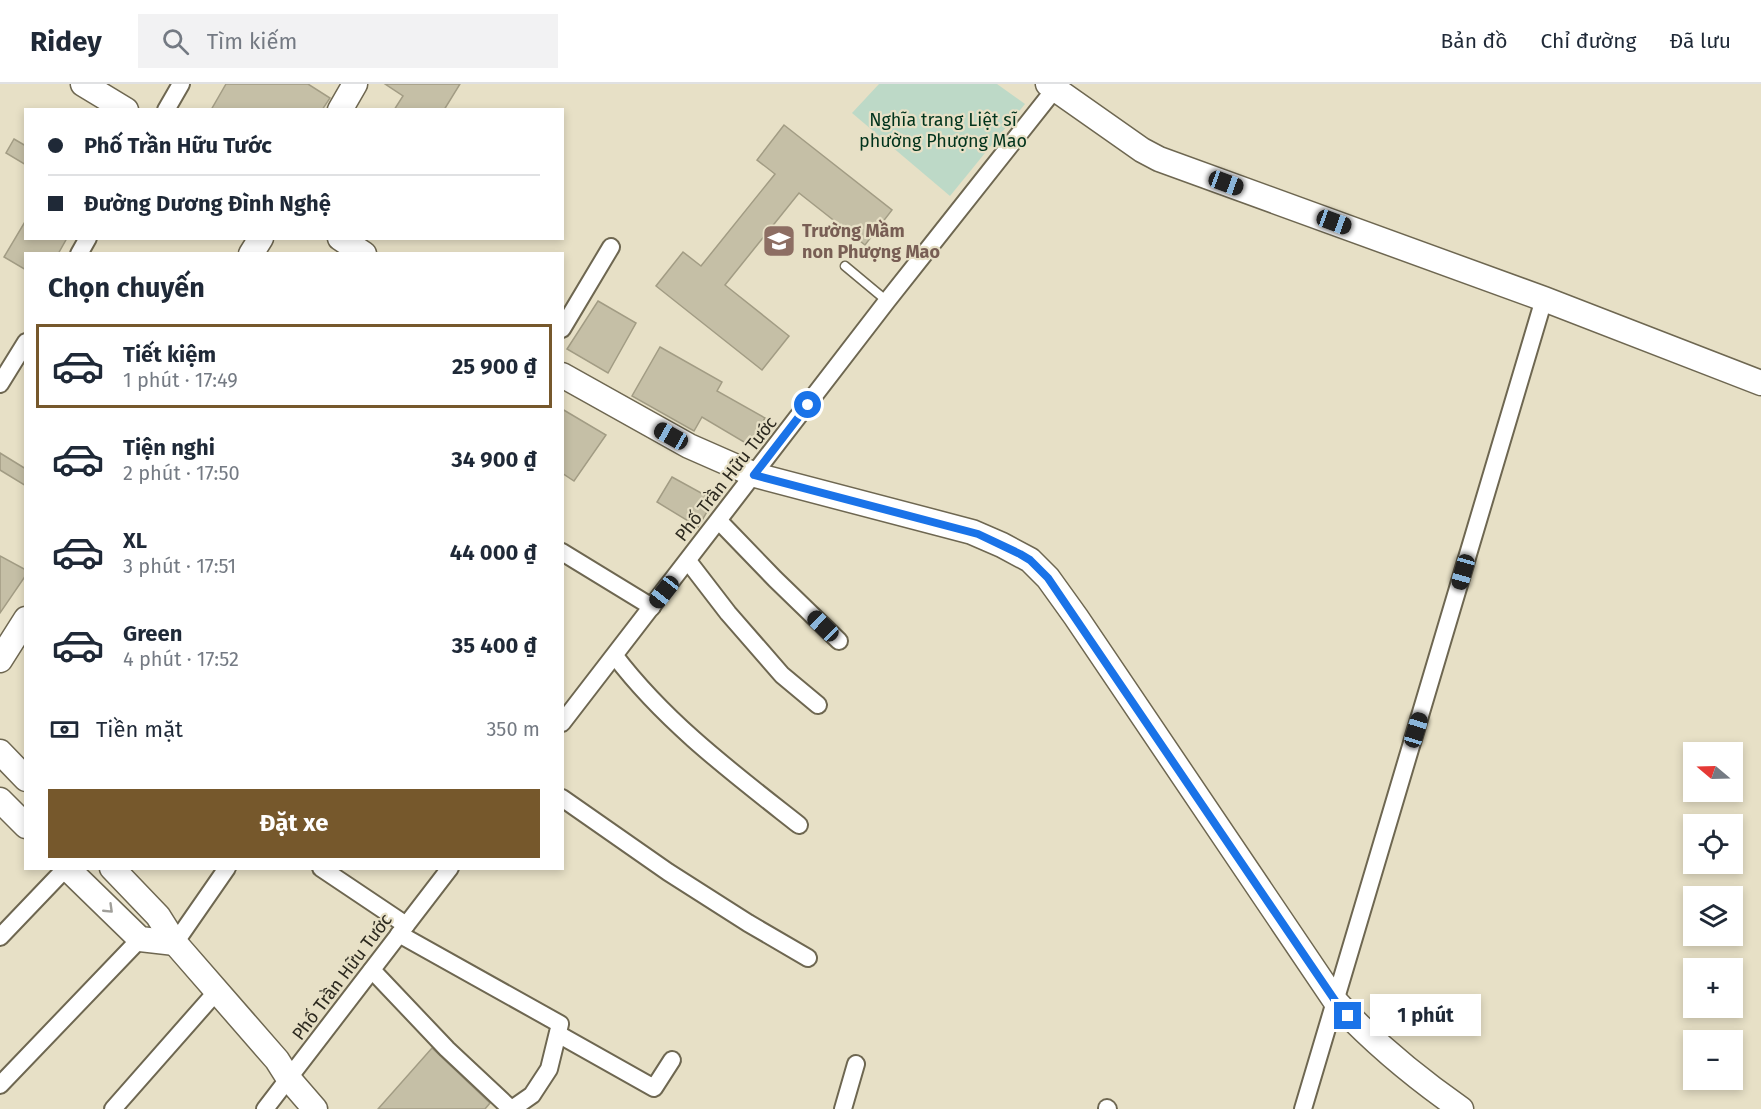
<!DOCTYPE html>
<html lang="vi">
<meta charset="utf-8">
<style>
:root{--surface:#fff;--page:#f2f2f3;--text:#1f2937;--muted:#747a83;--line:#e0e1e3;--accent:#76582c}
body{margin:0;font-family:"Fira Sans",sans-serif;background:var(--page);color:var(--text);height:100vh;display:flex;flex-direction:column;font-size:22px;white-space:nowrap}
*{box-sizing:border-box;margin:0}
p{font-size:20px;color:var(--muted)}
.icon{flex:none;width:33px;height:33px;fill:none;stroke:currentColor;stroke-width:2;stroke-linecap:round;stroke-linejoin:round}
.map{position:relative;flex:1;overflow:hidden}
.side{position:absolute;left:24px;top:168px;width:540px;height:618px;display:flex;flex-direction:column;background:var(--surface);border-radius:0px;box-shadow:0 3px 9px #0003}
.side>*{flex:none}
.guide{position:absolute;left:24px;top:24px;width:540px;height:132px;border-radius:0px;box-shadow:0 3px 9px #0003;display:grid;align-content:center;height:132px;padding:0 24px;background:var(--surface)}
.needle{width:39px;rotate:289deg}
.fabs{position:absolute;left:1683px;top:658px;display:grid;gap:12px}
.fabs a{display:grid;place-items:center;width:60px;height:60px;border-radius:0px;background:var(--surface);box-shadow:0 3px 9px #0003;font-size:30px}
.end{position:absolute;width:27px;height:27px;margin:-14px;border:8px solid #1a73e8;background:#fff;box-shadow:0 0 0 3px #fff}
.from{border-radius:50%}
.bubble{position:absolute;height:42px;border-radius:0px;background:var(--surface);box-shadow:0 3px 9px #0003;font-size:20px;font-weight:700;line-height:42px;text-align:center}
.car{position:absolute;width:18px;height:36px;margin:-18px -9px;border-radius:8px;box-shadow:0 0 4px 2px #0007;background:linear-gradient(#222 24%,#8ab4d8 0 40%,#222 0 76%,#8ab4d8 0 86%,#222 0)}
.guide b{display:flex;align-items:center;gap:21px;height:57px;font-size:22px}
.guide b+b{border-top:2px solid var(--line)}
.guide i{width:15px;height:15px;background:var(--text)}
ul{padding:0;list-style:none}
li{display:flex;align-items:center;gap:18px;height:84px;margin:0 12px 9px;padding:0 12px;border:3px solid transparent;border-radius:0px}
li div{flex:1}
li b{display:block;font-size:22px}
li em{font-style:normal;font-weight:700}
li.active{border-color:var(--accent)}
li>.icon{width:54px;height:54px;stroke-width:1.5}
h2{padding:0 24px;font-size:27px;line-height:72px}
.pay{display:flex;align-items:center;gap:15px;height:66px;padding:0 24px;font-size:22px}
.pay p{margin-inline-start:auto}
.primary-button{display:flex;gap:12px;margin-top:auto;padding:12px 24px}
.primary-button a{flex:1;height:69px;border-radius:0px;background:var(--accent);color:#fff;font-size:24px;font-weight:700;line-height:69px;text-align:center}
header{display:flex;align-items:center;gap:36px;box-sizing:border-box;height:84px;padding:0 30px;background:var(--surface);border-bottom:2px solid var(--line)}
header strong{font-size:28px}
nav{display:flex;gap:33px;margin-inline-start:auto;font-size:21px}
.search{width:420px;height:54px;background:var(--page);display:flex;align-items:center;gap:15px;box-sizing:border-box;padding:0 21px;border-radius:0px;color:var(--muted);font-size:22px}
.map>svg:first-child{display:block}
</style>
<header>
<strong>Ridey</strong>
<div class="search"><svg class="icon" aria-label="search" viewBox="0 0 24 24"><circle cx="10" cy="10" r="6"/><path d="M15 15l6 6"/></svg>Tìm kiếm</div>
<nav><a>Bản đồ</a><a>Chỉ đường</a><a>Đã lưu</a></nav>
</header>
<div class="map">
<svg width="1761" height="1025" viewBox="0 0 1761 1025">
<rect width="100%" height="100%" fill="#e7e0c6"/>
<path fill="#bdd9c7" d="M879,0H997L1025,20L950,112L852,29Z"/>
<g fill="#c5bfa6" stroke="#a29c84" stroke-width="1.5">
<path d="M226,0H308L330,14L322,26H211Z"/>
<path d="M385,0H460L444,26H394L403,12Z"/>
<path d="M784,41L892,126L865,161L799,109L725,201L789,252L762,286L656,202L683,168L701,182L775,90L757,76Z"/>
<path d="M14,55L26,62V81L6,69Z"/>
<path d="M26,136V154H67L58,170H26V186L4,173Z"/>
<path d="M598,217L636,239L608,289L567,265Z"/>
<path d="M660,263L722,298L717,307L765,334L749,361L702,333L694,347L632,312Z"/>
<path d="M562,325L606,351L574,397L562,389Z"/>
<path d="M0,369L26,385V402L0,386Z"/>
<path d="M672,393L714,416L698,443L657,418Z"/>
<path d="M0,472L26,486V491L0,529Z"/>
<path d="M432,964L490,1019L485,1025H378Z"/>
</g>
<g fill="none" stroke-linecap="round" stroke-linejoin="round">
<g stroke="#6e6751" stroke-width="11">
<path id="lane" d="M845,182L887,217"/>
</g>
<g stroke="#6e6751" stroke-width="20">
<g id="street">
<path d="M166,26L181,0"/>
<path d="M79,170L88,154"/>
<path d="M562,245L611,163"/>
<path d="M0,300L26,258"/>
<path d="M719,437L775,495L839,557"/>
<path d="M562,468L652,523"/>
<path d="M688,477L728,529L782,591L818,621"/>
<path d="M615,572C666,639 733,689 799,741"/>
<path d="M562,639L887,217L1054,6"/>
<path d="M562,714L668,788L748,839L808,874"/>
<path d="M321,784L406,841"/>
<path d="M399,850L560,940L549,985L532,1011L512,1025"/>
<path d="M0,853L66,784"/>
<path d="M175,859L227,784"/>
<path d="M372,886L447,965L511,1025"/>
<path d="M558,950L654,1004L672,976"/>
<path d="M0,1001L140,855"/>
<path d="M1107,1024L1108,1025"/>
<path d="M113,1025L217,907"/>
<path d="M265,1025L450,784"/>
<path d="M843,1025L856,980"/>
<path d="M1303,1025L1544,215"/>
</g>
</g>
<g stroke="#6e6751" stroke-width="27">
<g id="secondary">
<path d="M83,0L126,26"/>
<path d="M1048,0L1142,66L1159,75L1544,215L1761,299"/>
<path d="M340,26L355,0"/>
<path d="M340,154L364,170"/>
<path d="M251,170L261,154"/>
<path d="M562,291L689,362L755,391L972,448L1002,461L1030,476L1048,494L1076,533L1336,918C1374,959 1415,993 1461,1025"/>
<path d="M0,576L26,535"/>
<path d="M0,668L26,695"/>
<path d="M0,716L26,742"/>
<path d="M67,784L140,855L175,859"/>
<path d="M112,784L158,832L175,859L277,976L289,995L315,1025"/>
</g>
</g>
<use href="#lane" stroke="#fff" stroke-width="8"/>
<use href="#street" stroke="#fff" stroke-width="16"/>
<use href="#secondary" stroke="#fff" stroke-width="24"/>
</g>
<defs><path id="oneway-chevron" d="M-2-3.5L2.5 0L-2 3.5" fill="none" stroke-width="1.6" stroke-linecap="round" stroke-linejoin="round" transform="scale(1.5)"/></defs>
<use stroke="#a09f9a" href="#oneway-chevron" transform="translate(109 825) rotate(44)"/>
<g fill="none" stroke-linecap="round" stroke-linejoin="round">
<path stroke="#1a73e8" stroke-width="8" d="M808,321L754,391L978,450L1020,470L1030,476L1048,494L1336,918L1348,932"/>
</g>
<defs>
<g id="school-square" transform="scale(1.725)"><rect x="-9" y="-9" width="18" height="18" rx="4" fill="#8d6e63" stroke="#e7e0c6"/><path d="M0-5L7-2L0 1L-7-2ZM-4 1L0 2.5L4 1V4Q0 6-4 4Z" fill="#fff"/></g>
</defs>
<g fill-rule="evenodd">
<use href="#school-square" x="779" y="157"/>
</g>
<g text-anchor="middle" stroke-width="4.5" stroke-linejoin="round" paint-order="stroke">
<g font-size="18" fill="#00331c" stroke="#e7e0c6">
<text x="943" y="42">Nghĩa trang Liệt sĩ<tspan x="943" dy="21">phường Phượng Mao</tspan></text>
</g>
<g font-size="18" font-weight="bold" fill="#785e54" stroke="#e7e0c6" text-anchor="start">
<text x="802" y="153">Trường Mầm<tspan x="802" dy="21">non Phượng Mao</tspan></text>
</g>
<g font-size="18" fill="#2c291f" stroke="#e7e0c6">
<text transform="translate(726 395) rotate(-52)" y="6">Phố Trần Hữu Tước</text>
<text transform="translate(342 893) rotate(-53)" y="6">Phố Trần Hữu Tước</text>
</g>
</g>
</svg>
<div class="fabs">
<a><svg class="needle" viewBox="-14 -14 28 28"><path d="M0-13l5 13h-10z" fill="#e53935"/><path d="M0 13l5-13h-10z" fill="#747a83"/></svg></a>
<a><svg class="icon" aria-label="locate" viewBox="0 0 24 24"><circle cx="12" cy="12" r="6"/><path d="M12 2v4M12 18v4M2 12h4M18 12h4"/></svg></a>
<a><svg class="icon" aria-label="layers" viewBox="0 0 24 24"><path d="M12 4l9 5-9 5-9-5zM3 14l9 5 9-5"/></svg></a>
<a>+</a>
<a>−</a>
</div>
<i class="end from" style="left:808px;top:321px"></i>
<i class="end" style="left:1348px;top:932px"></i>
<div class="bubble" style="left:1370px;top:910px;width:111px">1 phút</div>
<i class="car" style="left:1226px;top:99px;rotate:110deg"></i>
<i class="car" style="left:1334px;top:138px;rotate:110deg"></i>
<i class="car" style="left:671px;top:352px;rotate:299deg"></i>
<i class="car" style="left:1463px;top:488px;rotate:196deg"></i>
<i class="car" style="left:664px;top:508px;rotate:218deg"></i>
<i class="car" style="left:823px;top:542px;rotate:314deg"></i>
<i class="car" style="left:1416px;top:646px;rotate:17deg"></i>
<div class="guide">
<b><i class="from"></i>Phố Trần Hữu Tước</b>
<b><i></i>Đường Dương Đình Nghệ</b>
</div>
<section class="side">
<h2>Chọn chuyến</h2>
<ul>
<li class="active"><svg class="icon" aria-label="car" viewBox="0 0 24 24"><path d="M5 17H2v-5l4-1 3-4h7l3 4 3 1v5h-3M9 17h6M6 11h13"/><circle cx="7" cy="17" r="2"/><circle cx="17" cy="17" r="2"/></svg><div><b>Tiết kiệm</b><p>1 phút · 17:49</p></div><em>25 900 ₫</em></li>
<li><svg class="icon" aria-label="car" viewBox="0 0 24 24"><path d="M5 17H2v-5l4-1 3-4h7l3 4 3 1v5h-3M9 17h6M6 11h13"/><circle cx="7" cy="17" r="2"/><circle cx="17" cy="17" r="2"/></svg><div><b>Tiện nghi</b><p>2 phút · 17:50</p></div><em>34 900 ₫</em></li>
<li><svg class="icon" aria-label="car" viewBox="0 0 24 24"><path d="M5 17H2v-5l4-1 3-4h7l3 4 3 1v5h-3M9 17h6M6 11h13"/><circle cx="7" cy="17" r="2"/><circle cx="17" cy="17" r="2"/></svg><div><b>XL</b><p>3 phút · 17:51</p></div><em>44 000 ₫</em></li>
<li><svg class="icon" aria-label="car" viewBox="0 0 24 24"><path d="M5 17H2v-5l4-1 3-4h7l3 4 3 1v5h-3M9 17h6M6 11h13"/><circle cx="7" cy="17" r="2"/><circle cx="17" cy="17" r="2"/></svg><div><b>Green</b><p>4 phút · 17:52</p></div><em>35 400 ₫</em></li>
</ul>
<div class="pay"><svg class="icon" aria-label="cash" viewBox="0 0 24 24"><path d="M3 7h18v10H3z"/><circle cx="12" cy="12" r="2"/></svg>Tiền mặt<p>350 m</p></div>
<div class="primary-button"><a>Đặt xe</a></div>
</section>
</div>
